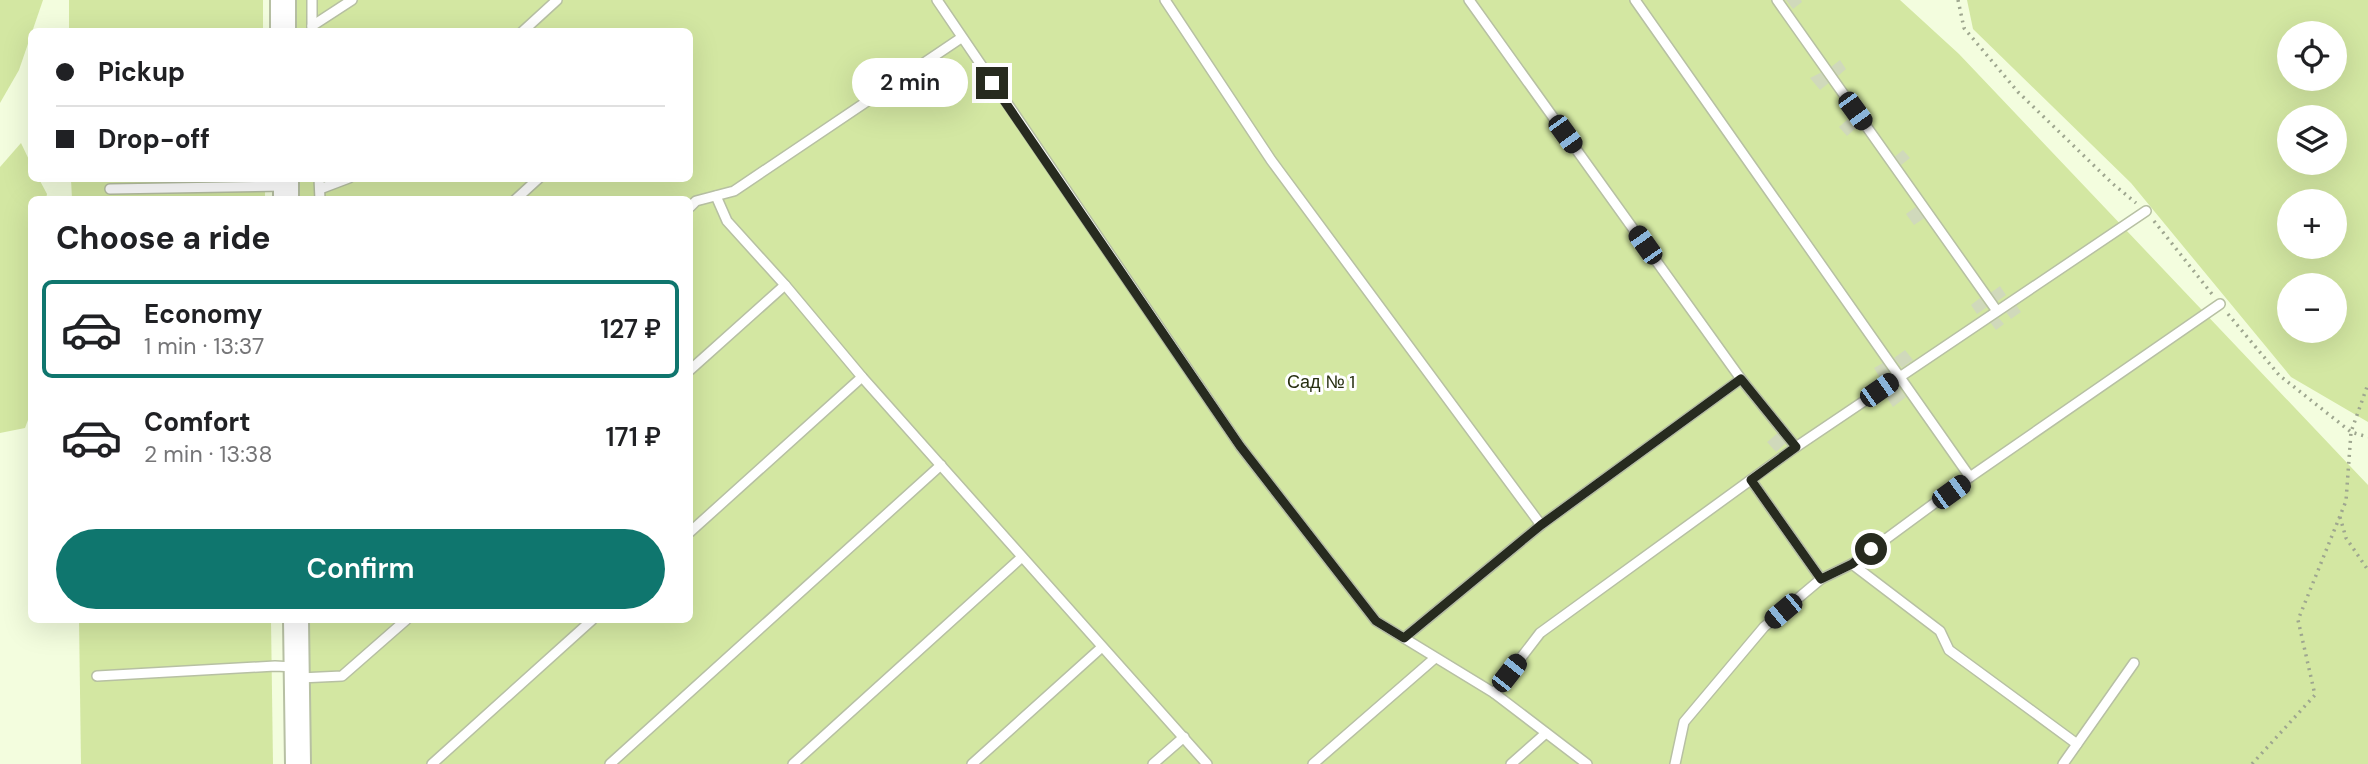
<!DOCTYPE html>
<meta charset="utf-8">
<style>
:root{--surface:#fff;--page:#f6f6f6;--text:#202124;--muted:#757577;--line:#e0e0e0;--accent:#0f766e}
body{margin:0;font-family:"DM Sans",sans-serif;background:var(--page);color:var(--text);height:100vh;display:flex;flex-direction:column;font-size:26px;white-space:nowrap}
*{box-sizing:border-box;margin:0}
p{font-size:23px;color:var(--muted)}
.icon{flex:none;width:38px;height:38px;fill:none;stroke:currentColor;stroke-width:2;stroke-linecap:round;stroke-linejoin:round}
.map{position:relative;flex:1;overflow:hidden}
.side{position:absolute;left:28px;top:196px;width:665px;height:427px;display:flex;flex-direction:column;background:var(--surface);border-radius:10px;box-shadow:0 7px 28px #0002}
.side>*{flex:none}
.hud{position:absolute;left:28px;top:28px;width:665px;height:154px;border-radius:10px;box-shadow:0 7px 28px #0002;display:grid;align-content:center;height:154px;padding:0 28px;background:var(--surface)}
.fabs{position:absolute;left:2277px;top:21px;display:grid;gap:14px}
.fabs a{display:grid;place-items:center;width:70px;height:70px;border-radius:50%;background:var(--surface);box-shadow:0 7px 28px #0002;font-size:35px}
.end{position:absolute;width:32px;height:32px;margin:-16px;border:9px solid #272b1f;background:#fff;box-shadow:0 0 0 4px #fff}
.from{border-radius:50%}
.bubble{position:absolute;height:49px;border-radius:24px;background:var(--surface);box-shadow:0 7px 28px #0002;font-size:23px;font-weight:600;line-height:49px;text-align:center}
.car{position:absolute;width:21px;height:42px;margin:-21px -10px;border-radius:9px;box-shadow:0 0 5px 2px #0007;background:linear-gradient(#222 24%,#8ab4d8 0 40%,#222 0 76%,#8ab4d8 0 86%,#222 0)}
.hud b{display:flex;align-items:center;gap:24px;height:66px;font-size:26px}
.hud b+b{border-top:2px solid var(--line)}
.hud i{width:18px;height:18px;background:var(--text)}
ul{padding:0;list-style:none}
li{display:flex;align-items:center;gap:21px;height:98px;margin:0 14px 10px;padding:0 14px;border:4px solid transparent;border-radius:10px}
li div{flex:1}
li b{display:block;font-size:26px}
li em{font-style:normal;font-weight:600}
li.active{border-color:var(--accent)}
li>.icon{width:63px;height:63px;stroke-width:1.5}
h2{padding:0 28px;font-size:32px;line-height:84px}
.button{display:flex;gap:14px;margin-top:auto;padding:14px 28px}
.button a{flex:1;height:80px;border-radius:42px;background:var(--accent);color:#fff;font-size:28px;font-weight:600;line-height:80px;text-align:center}
.map>svg:first-child{display:block}
</style>
<div class="map">
<svg width="2368" height="764" viewBox="0 0 2368 764">
<rect width="100%" height="100%" fill="#f3fdde"/>
<g fill="#d3e7a2" fill-rule="evenodd">
<path d="M0,0H43L19,70L0,103Z"/>
<rect x="69" y="0" width="194" height="31"/>
<path d="M294,0H1900L1959,54L2368,485V764H307L305,620H690V200L298,199L297,179L690,178V32L295,31Z"/>
<path d="M1967,0H2368V422L2291,377L2131,183L1973,29ZM2334,33V79H2289V33ZM2334,117V163H2289V117ZM2334,201V247H2289V201ZM2334,285V331H2289V285Z"/>
<path d="M21,143L31,164L32,178L39,179L47,194L46,199L32,200L31,412L25,428L0,433V167Z"/>
<path d="M71,179H265V199H72Z"/>
<path d="M79,620H271L273,764H81Z"/>
</g>
<g fill="#d0d9bb">
<path d="M1786,0H1801L1802,2L1793,9Z"/>
<path d="M1840,60L1846,69L1838,76L1831,67Z"/>
<path d="M1822,72L1830,82L1820,90L1810,78Z"/>
<path d="M1848,119L1856,128L1847,136L1839,127Z"/>
<path d="M1903,150L1910,158L1900,166L1893,158Z"/>
<path d="M1917,206L1926,217L1914,225L1906,214Z"/>
<path d="M2000,286L2006,295L1995,303L1989,294Z"/>
<path d="M1980,298L1987,307L1977,314L1971,305Z"/>
<path d="M2014,302L2021,312L2011,319L2004,309Z"/>
<path d="M1997,316L2004,324L1996,330L1990,322Z"/>
<path d="M1905,350L1913,360L1902,368L1894,358Z"/>
<path d="M1883,363L1889,372L1880,378L1874,368Z"/>
<path d="M1897,384L1906,397L1893,407L1884,394Z"/>
<path d="M1778,433L1786,443L1776,452L1767,442Z"/>
</g>
<g fill="none" stroke-linecap="round" stroke-linejoin="round">
<g stroke="#b7c0a3" stroke-width="12">
<g id="lane">
<path d="M312,0V30"/>
<path d="M937,0L1240,446L1376,621L1494,693L1587,764"/>
<path d="M1165,0L1271,160L1541,525"/>
<path d="M1469,0L1741,379L1796,447"/>
<path d="M1635,0L1970,477"/>
<path d="M1777,0L1997,311"/>
<path d="M312,26L352,0"/>
<path d="M522,32L557,0"/>
<path d="M319,178L320,200"/>
<path d="M110,189L284,186"/>
<path d="M320,189L349,178"/>
<path d="M716,196L727,221L785,285L862,377L1207,764"/>
<path d="M515,200L539,178"/>
<path d="M690,207L696,201L734,191L961,38"/>
<path d="M690,370L785,285"/>
<path d="M1751,480L1821,579"/>
<path d="M690,532L862,377"/>
<path d="M1852,564L1940,631L1949,650L2077,744"/>
<path d="M1404,638L1541,525L1741,379"/>
<path d="M97,676L275,666L295,667"/>
<path d="M300,678L342,676L406,620"/>
<path d="M1494,693L1540,633L1796,447L2146,211"/>
<path d="M432,764L592,620"/>
<path d="M610,764L941,465"/>
<path d="M793,764L1022,557"/>
<path d="M972,764L1102,647"/>
<path d="M1153,764L1184,737"/>
<path d="M1313,764L1435,658"/>
<path d="M1511,764L1546,733"/>
<path d="M1675,764L1684,722L1764,627L1821,579L1852,564L1970,477L2220,304"/>
<path d="M2063,764L2134,663"/>
</g>
</g>
<g stroke="#b7c0a3" stroke-width="28">
<g id="secondary">
<path d="M283,0V32"/>
<path d="M286,178V200"/>
<path d="M296,620L298,764"/>
</g>
</g>
<g stroke="#9ea68f" stroke-width="3.5" stroke-dasharray="2 5" stroke-linecap="butt">
<path d="M1958,0L1964,28L2018,92L2113,184L2136,203"/>
<path d="M2154,221L2212,294"/>
<path d="M2228,314L2279,375L2351,432L2368,437"/>
<path d="M2340,517L2346,538L2368,570"/>
<path d="M2252,764L2315,695L2298,620L2346,501L2351,432L2368,384"/>
</g>
<use href="#lane" stroke="#fff" stroke-width="9"/>
<use href="#secondary" stroke="#fff" stroke-width="24"/>
</g>
<g fill="none" stroke-linecap="round" stroke-linejoin="round">
<path stroke="#272b1f" stroke-width="9" d="M992,83L1240,446L1376,621L1404,638L1541,525L1741,379L1796,447L1751,480L1821,579L1852,564L1871,549"/>
</g>
<g text-anchor="middle" stroke-width="6" stroke-linejoin="round" paint-order="stroke">
<g font-size="18" fill="#272f11" stroke="#fff">
<text x="1321" y="388">Сад № 1</text>
</g>
</g>
</svg>
<div class="fabs">
<a><svg class="icon" aria-label="locate" viewBox="0 0 24 24"><circle cx="12" cy="12" r="6"/><path d="M12 2v4M12 18v4M2 12h4M18 12h4"/></svg></a>
<a><svg class="icon" aria-label="layers" viewBox="0 0 24 24"><path d="M12 4l9 5-9 5-9-5zM3 14l9 5 9-5"/></svg></a>
<a>+</a>
<a>−</a>
</div>
<i class="end from" style="left:1871px;top:549px"></i>
<i class="end" style="left:992px;top:83px"></i>
<div class="bubble" style="left:852px;top:58px;width:116px">2 min</div>
<i class="car" style="left:1855px;top:111px;rotate:144deg"></i>
<i class="car" style="left:1565px;top:134px;rotate:144deg"></i>
<i class="car" style="left:1645px;top:245px;rotate:325deg"></i>
<i class="car" style="left:1879px;top:390px;rotate:55deg"></i>
<i class="car" style="left:1951px;top:492px;rotate:54deg"></i>
<i class="car" style="left:1783px;top:611px;rotate:230deg"></i>
<i class="car" style="left:1509px;top:673px;rotate:38deg"></i>
<div class="hud">
<b><i class="from"></i>Pickup</b>
<b><i></i>Drop-off</b>
</div>
<section class="side">
<h2>Choose a ride</h2>
<ul>
<li class="active"><svg class="icon" aria-label="car" viewBox="0 0 24 24"><path d="M5 17H2v-5l4-1 3-4h7l3 4 3 1v5h-3M9 17h6M6 11h13"/><circle cx="7" cy="17" r="2"/><circle cx="17" cy="17" r="2"/></svg><div><b>Economy</b><p>1 min · 13:37</p></div><em>127 ₽</em></li>
<li><svg class="icon" aria-label="car" viewBox="0 0 24 24"><path d="M5 17H2v-5l4-1 3-4h7l3 4 3 1v5h-3M9 17h6M6 11h13"/><circle cx="7" cy="17" r="2"/><circle cx="17" cy="17" r="2"/></svg><div><b>Comfort</b><p>2 min · 13:38</p></div><em>171 ₽</em></li>
</ul>
<div class="button"><a>Confirm</a></div>
</section>
</div>
